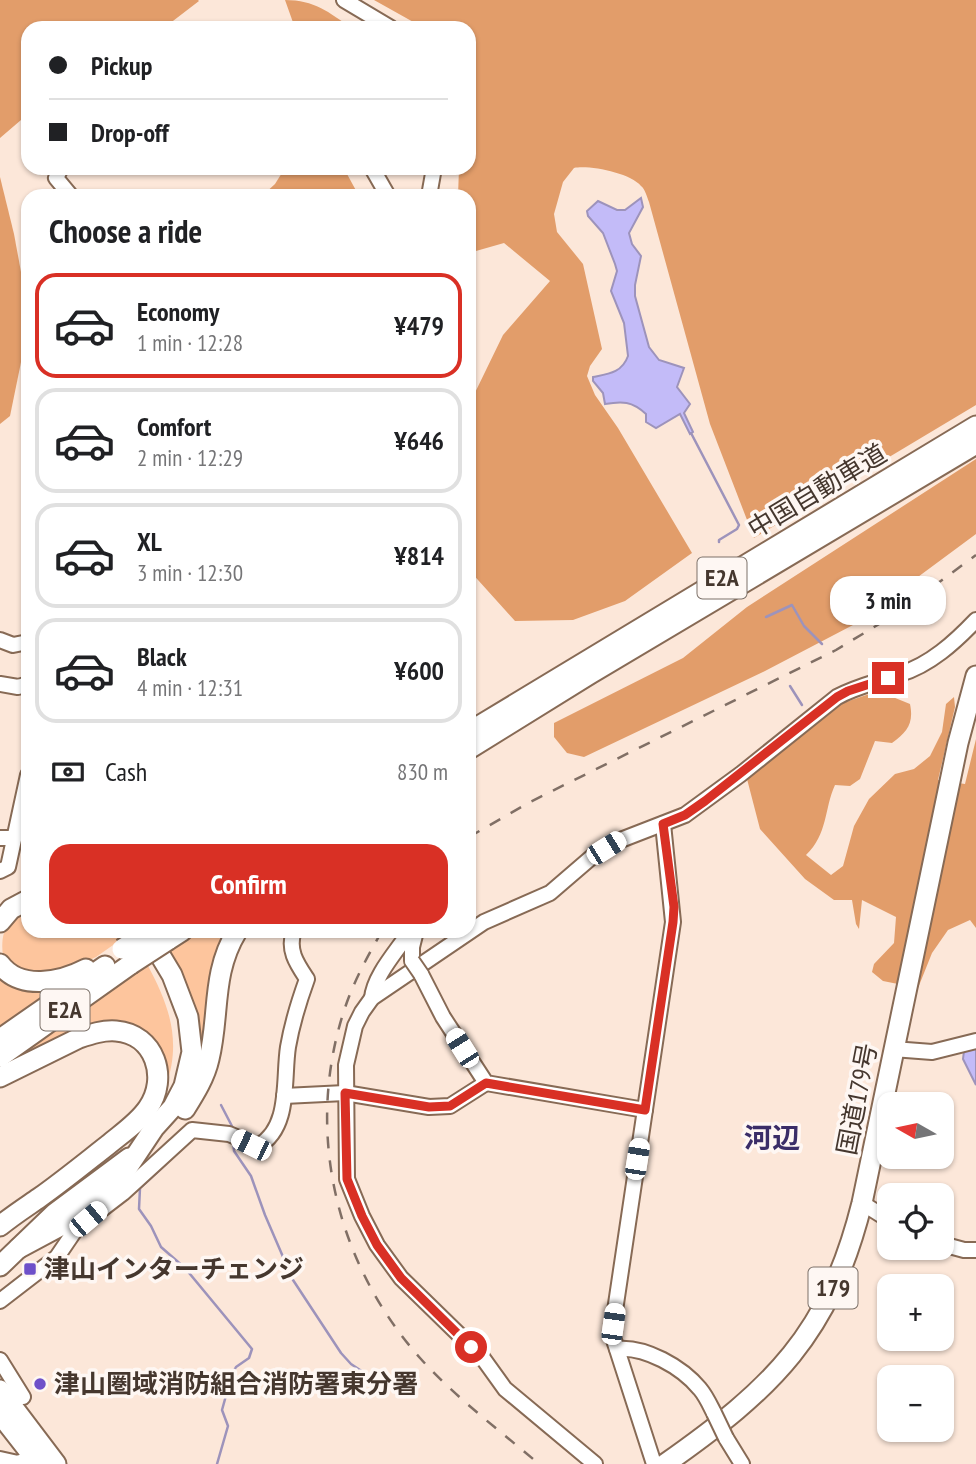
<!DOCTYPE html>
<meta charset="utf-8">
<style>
:root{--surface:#fff;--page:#f6f6f6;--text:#202124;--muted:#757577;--line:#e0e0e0;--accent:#d93025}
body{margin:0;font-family:"PT Sans Narrow","Noto Sans JP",sans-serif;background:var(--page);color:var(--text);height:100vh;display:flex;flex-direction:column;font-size:26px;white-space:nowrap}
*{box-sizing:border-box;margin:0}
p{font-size:23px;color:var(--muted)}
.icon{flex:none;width:38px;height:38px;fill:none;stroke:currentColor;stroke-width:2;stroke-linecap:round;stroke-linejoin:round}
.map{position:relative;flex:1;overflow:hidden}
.side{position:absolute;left:21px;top:189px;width:455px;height:749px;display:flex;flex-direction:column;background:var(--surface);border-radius:21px;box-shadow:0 2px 5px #0004}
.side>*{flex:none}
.banner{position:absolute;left:21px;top:21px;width:455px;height:154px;border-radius:21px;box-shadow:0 2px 5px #0004;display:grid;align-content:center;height:154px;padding:0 28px;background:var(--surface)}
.needle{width:46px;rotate:279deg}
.fabs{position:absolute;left:877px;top:1092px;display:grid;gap:14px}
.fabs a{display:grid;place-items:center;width:77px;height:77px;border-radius:14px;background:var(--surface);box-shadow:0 2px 5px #0004;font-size:35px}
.end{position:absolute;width:32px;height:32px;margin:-16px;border:9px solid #d93025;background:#fff;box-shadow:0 0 0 4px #fff}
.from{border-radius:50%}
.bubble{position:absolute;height:49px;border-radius:21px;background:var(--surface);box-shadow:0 2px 5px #0004;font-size:23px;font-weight:700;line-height:49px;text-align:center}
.car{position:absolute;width:21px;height:42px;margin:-21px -10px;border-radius:9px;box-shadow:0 0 5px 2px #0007;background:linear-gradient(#fff 24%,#345 0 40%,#fff 0 76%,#345 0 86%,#fff 0)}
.banner b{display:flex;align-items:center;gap:24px;height:66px;font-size:26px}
.banner b+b{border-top:2px solid var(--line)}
.banner i{width:18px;height:18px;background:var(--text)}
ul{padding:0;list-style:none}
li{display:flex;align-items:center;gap:21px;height:105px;margin:0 14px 10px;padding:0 14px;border:4px solid var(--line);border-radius:21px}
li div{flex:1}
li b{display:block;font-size:26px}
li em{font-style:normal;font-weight:700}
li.active{border-color:var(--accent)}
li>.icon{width:63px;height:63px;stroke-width:1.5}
h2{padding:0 28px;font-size:32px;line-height:84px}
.pay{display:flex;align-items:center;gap:18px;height:77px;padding:0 28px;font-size:26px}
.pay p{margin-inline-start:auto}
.action{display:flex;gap:14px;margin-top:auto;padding:14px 28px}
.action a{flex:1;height:80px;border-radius:21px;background:var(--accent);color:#fff;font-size:28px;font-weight:700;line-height:80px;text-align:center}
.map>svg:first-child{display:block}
</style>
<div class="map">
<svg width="976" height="1464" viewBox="0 0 976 1464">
<rect width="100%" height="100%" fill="#fce7d9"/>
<g fill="#fdc59d">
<path d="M28,907V931H122L126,936L96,957L58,975L24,974L3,956C0,927 8,924 28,907Z"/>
<path d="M197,931H231L206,1052L193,1069L165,952Z"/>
<path d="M147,964C169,1005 182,1040 166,1086L139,1031L0,1067Z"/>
<path d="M0,973L66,984L0,1031Z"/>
</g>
<g fill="#e29d6a">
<path d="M0,0H198L199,1L169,24L141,28H28V114L0,138Z"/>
<path d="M285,0C315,0 328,12 352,28H295Z"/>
<path d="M374,0H976V405L754,538L710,424L649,202C647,197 645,189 641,186C630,173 590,165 574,168L563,182L554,214L557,232L583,264L602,349L590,366L587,376L595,395L618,428L692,553L625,601L573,620L515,621L469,570V405L503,335L550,281L504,243L469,253V196H458L459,168H469V28H424Z"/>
<path d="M285,168H335L347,174L359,196H262L275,184Z"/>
<path d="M0,177L14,234L28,310V328L10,416L0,424Z"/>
<path d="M976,459V534L853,625L765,671L584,757L567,753L554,737V723L683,658L747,607Z"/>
<path d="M878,691L910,704C914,724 907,732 892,743L875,741L860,779L850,786L835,785C824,809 828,834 806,855L831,875L843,866L854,826L869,799L895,774L914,769L930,756L942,732L946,704L954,697L955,707L938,780L965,784L976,739V928L970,920L948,930L932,953L918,988L883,981L872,972L874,964L894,943L896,917L862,900L859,929L856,924L852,900H834L805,879L760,829L747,779L843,703Z"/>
</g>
<g fill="#c3bbf8" stroke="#9d93bb" stroke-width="2">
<path d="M641,198L643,207L629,233L632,244L641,256L635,285V296L649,347L659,360L684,368L677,387L690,404L684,413L693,432L690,434L680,414L656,428L646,422V414C632,401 622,401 605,404L603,393L593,381V377C608,374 622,373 628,356L624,323L611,291L617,271L615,264L603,233L588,216L587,211L598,201L617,210H625Z"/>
<path d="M976,1047V1085L963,1059L964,1051Z"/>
</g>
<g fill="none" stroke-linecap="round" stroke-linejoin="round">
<g stroke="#9d93bb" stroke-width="2.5">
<path d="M691,433L739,525L737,529L719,540V542"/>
<path d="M766,617L792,605L804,626L822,644"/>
<path d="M790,686L802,705"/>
<path d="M221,1105L234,1130"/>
<path d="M233,1140L234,1151L251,1176L265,1215L293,1280L341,1353L351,1364L375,1380"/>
<path d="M167,1160L166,1164L140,1188L139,1209L151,1226L161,1247L185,1268L252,1349L249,1358L236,1367L232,1374L222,1410L228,1426L217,1464"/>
</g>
<g stroke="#876a55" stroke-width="18">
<g id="minor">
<path d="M344,0L391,28"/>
<path d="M61,168L56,178L71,196"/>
<path d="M372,168L388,196"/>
<path d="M429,196L434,168"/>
<path d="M0,640L13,645L28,642"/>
<path d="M0,684L18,687L28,684"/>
<path d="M0,838H14"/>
<path d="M0,871L8,867L28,775"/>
<path d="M412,961V947L416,931"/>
<path d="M421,974L443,1017L486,1083L645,1110"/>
<path d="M372,998C374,975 398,950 410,931"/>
<path d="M893,1049L932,1052L976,1041"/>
<path d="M284,1096L345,1093L429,1107L450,1106L486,1083"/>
<path d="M862,1203L889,1220"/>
<path d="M942,1244L964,1250H976"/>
<path d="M0,1301L57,1257L76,1229L123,1193L192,1130L229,1134L258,1146C291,1128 283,1079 288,1047C292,1024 299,1001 307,979C297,964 287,950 294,931"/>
<path d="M617,1349C645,1346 682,1367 700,1389C706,1396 710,1405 714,1413"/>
<path d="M0,1360L23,1397"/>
<path d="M726,1438L742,1464"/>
<path d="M0,1459L18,1463L33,1457"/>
<path d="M595,1464L505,1389L482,1357L401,1278L377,1245L362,1216L347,1179L346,1065L355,1026L362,1012L372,998L484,922L550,893L593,856L618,841L685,815L741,774L837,697C857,686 878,682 900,674C930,665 955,642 976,620"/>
<path d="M654,1464L613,1337V1324L673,922L663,824"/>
</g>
</g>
<g stroke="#876a55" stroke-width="23">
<g id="highway">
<path d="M469,732L976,426"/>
<path d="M469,749L590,674L976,444"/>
<path d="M0,922L11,909L28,900"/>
<path d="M168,940L182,931"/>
<path d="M0,964C20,991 61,982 86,969"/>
<path d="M0,1039L105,966"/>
<path d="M0,1057L131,964"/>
<path d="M0,1077L79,1038C91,1034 103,1030 116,1031C155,1034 169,1078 148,1108C138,1123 121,1134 108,1145C85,1163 63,1181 39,1198C26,1207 12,1216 0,1226"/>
<path d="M185,1109C195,1093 205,1077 209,1059C220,1014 211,974 237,931"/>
<path d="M19,1248L62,1225L118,1182L154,1128L173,1107L184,1086L192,1052L188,1017L172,975L148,935"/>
<path d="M0,1266L55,1213L129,1158"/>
<path d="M0,1390L56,1464"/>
<path d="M0,1414L39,1464"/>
<path d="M665,1464C773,1388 829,1335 862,1203L958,743L976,676"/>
</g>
</g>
<use href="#minor" stroke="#fff" stroke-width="14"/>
<use href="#highway" stroke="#fff" stroke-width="19"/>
<g stroke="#806f65" stroke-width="2.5" stroke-dasharray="12 12" stroke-linecap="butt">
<path d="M469,837L530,802L836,650L899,612L976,555"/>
<path d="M382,931C369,954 356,977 347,1002C303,1126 334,1261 420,1358C455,1397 499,1430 539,1464"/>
</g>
<g stroke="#876a55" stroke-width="18" stroke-linecap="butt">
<g id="minor-bridge">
<path d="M412,961L421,974"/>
<path d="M714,1413L726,1438"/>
</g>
</g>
<g stroke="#876a55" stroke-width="23" stroke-linecap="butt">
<g id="highway-bridge">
<path d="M122,949L150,931"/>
<path d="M131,964L168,940"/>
</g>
</g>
<use href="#minor-bridge" stroke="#fff" stroke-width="14"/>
<use href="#highway-bridge" stroke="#fff" stroke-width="19"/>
</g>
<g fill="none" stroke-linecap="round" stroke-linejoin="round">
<path stroke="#d93025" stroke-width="9" d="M471,1347L401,1278L377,1245L362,1216L347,1179L345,1093L429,1107L450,1106L486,1083L645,1110L673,922L674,907L663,824L685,815L705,801L837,697L848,691L888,678"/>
</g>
<g fill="#6e50c9" stroke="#fef7f3" stroke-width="2.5">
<rect x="23" y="1262" width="14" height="14" rx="3.5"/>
<circle cx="40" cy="1384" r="7"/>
</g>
<g text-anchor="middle" stroke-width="7" stroke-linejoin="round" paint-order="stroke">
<g fill="#fef7f3" stroke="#7c7169" stroke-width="2">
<rect x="697.5" y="557.5" width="49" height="41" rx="5"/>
<rect x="40.5" y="989.5" width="49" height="41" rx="5"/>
<rect x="808.5" y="1267.5" width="49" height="41" rx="5"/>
</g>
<g font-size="24" font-weight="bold" fill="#45372e">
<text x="722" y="586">E2A</text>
<text x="65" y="1018">E2A</text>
<text x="833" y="1296">179</text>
</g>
<g font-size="26" fill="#45372e" stroke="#fef7f3">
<text transform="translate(817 491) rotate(-31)" y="9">中国自動車道</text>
<text transform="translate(857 1099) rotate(-79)" y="9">国道179号</text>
</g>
<g font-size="26" font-weight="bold" fill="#45372e" stroke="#fef7f3" text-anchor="start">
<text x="44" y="1278">津山インターチェンジ</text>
<text x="54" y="1393">津山圏域消防組合消防署東分署</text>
</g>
<g font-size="28" font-weight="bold" fill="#3a2d68" stroke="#fef7f3">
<text x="772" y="1148">河辺</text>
</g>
</g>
</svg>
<div class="fabs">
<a><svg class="needle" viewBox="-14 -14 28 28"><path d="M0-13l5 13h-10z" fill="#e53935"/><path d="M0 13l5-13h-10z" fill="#757577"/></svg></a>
<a><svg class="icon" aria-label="locate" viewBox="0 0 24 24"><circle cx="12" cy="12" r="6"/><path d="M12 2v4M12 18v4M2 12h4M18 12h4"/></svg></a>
<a>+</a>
<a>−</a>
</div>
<i class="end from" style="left:471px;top:1347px"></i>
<i class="end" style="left:888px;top:678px"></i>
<div class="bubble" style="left:830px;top:576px;width:116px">3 min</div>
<i class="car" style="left:606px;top:848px;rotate:58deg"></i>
<i class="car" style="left:462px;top:1048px;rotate:328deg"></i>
<i class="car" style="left:251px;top:1145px;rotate:296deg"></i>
<i class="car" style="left:637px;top:1159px;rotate:9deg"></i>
<i class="car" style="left:88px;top:1219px;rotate:50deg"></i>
<i class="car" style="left:613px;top:1324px;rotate:8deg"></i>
<div class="banner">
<b><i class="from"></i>Pickup</b>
<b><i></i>Drop-off</b>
</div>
<section class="side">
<h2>Choose a ride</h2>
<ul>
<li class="active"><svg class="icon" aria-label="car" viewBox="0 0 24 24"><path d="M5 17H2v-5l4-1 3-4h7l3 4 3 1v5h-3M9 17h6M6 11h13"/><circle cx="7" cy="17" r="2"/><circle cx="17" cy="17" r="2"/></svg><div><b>Economy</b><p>1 min · 12:28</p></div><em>¥479</em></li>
<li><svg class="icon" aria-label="car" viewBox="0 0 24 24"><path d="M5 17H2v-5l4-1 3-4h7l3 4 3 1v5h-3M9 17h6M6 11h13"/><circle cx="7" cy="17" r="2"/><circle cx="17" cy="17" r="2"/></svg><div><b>Comfort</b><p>2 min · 12:29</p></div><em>¥646</em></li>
<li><svg class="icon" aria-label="car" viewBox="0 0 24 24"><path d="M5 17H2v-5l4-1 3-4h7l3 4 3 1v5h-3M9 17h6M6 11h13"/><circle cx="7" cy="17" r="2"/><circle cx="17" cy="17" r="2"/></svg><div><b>XL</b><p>3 min · 12:30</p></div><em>¥814</em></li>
<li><svg class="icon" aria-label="car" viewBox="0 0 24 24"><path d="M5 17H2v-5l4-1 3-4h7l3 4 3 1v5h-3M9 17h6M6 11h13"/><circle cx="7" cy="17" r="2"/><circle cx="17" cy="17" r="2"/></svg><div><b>Black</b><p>4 min · 12:31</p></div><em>¥600</em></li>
</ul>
<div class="pay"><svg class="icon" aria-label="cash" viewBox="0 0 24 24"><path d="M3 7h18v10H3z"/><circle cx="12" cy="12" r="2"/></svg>Cash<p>830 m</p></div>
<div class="action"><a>Confirm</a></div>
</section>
</div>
